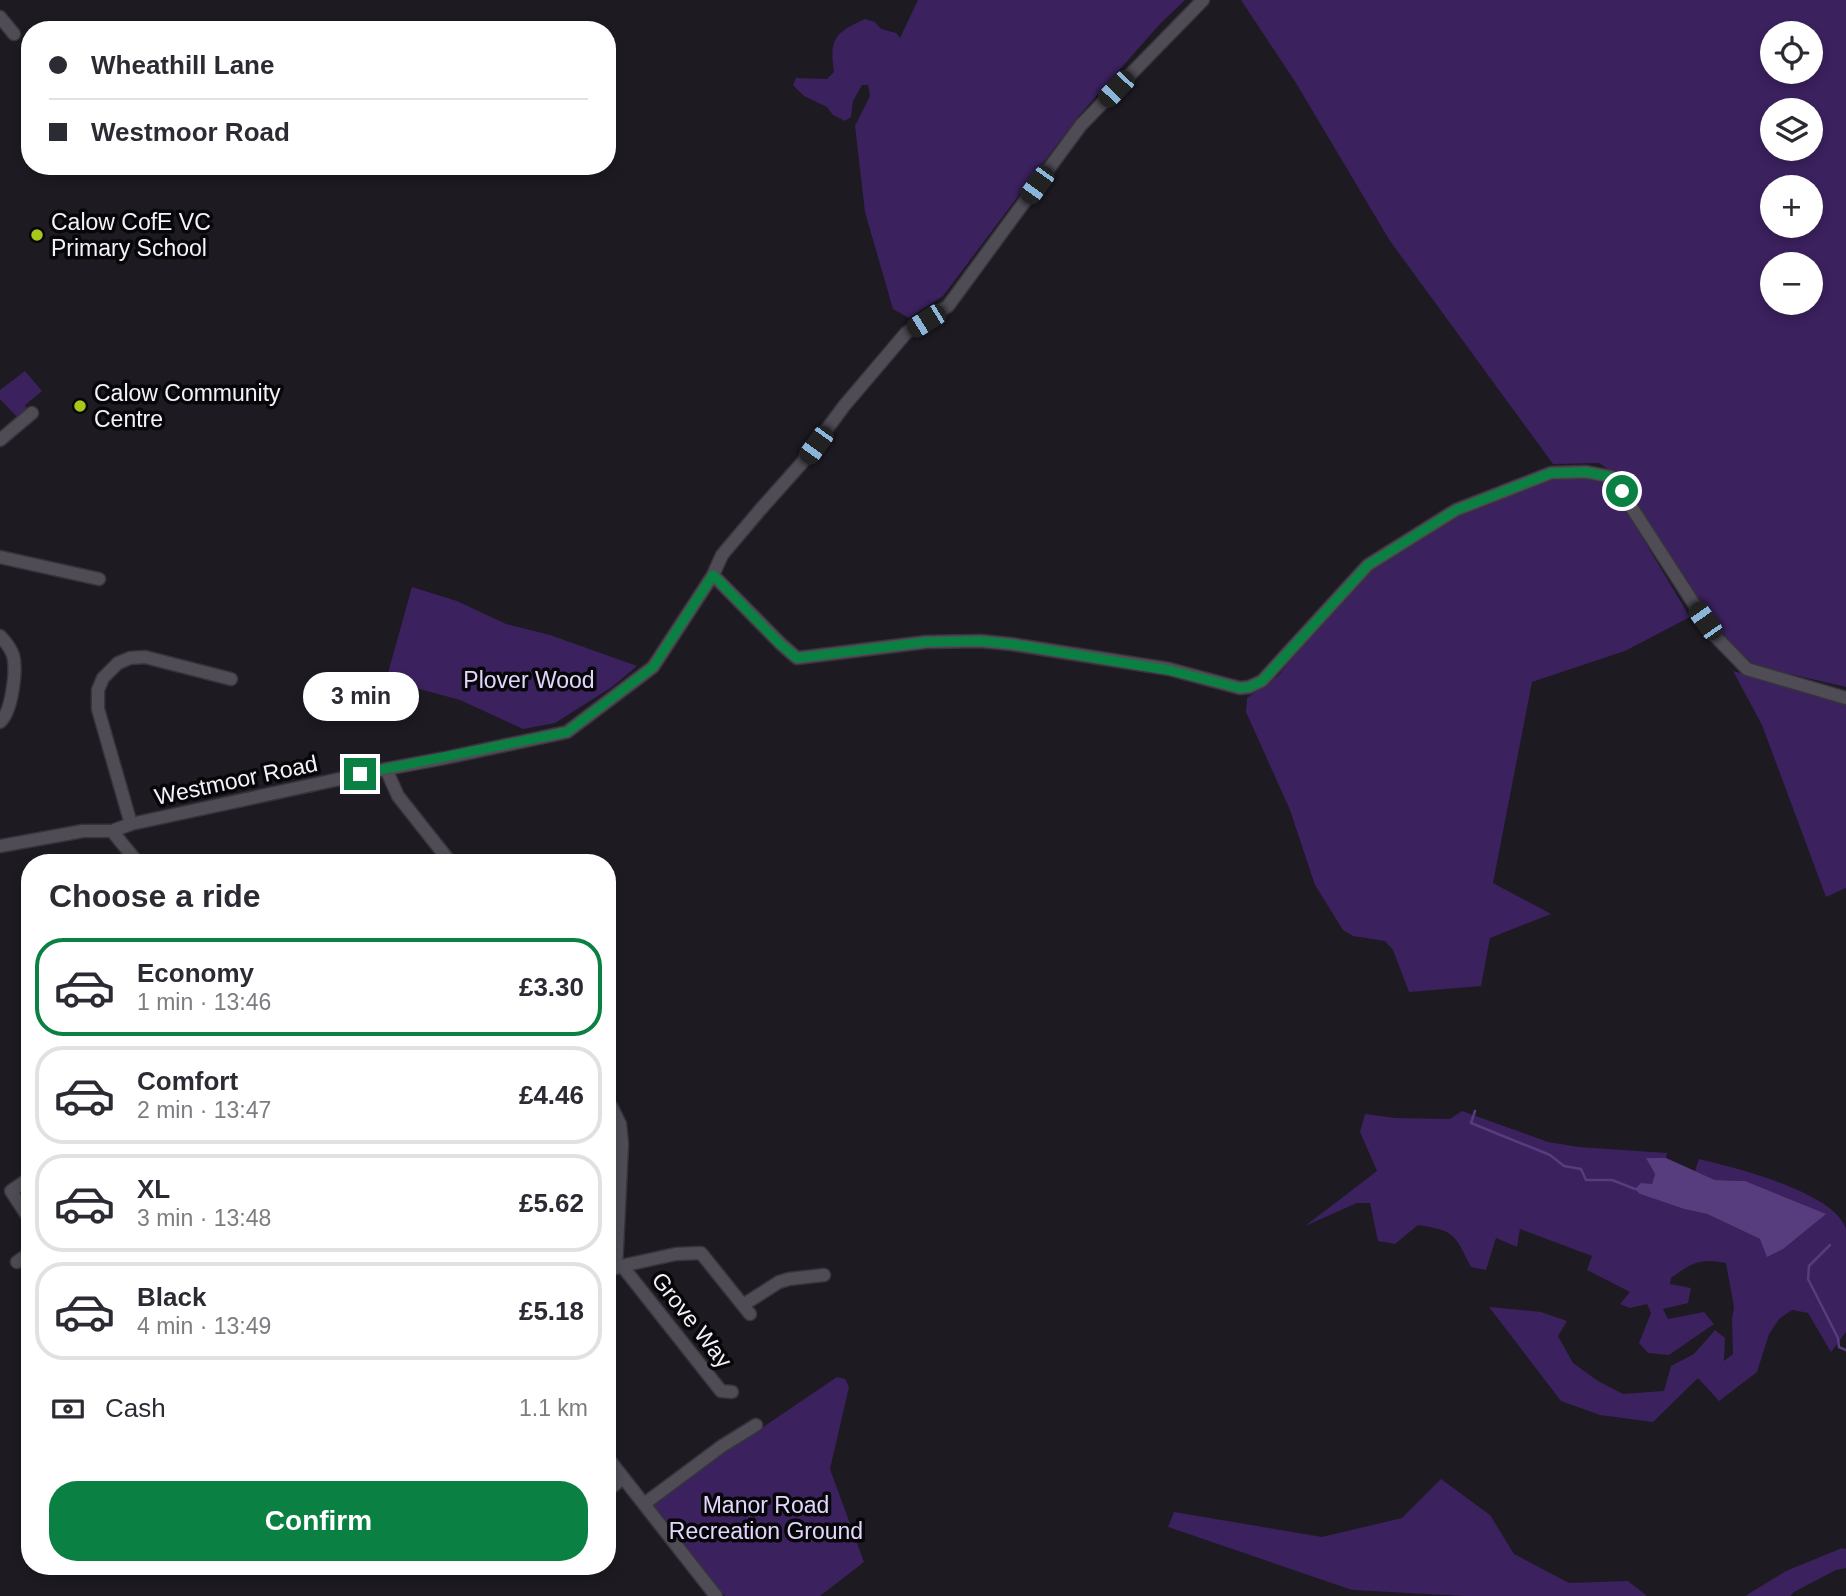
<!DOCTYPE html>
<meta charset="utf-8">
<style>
:root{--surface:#fff;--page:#f7f7f7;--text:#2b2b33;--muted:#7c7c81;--line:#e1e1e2;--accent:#0b8043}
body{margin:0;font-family:Helvetica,sans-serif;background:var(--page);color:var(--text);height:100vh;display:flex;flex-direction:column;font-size:26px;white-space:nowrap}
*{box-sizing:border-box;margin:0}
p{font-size:23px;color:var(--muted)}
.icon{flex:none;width:38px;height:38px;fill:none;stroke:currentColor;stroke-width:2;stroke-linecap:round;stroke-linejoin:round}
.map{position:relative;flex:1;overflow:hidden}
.details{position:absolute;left:21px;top:854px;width:595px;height:721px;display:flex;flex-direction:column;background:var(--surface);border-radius:28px;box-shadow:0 4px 10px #0003}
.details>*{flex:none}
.hud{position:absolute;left:21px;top:21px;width:595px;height:154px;border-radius:28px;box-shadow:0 4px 10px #0003;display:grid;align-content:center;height:154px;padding:0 28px;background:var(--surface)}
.controls{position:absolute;left:1760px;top:21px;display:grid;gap:14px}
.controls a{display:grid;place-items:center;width:63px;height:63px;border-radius:50%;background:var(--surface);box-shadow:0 4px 10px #0003;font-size:35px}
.end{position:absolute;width:32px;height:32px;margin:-16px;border:9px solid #0b8043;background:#fff;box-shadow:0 0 0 4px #fff}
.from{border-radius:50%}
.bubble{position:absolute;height:49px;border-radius:24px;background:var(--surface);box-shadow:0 4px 10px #0003;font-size:23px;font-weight:700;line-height:49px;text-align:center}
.car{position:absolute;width:21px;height:42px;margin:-21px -10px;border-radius:9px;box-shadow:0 0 5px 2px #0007;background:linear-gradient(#222 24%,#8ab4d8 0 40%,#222 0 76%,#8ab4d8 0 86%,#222 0)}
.hud b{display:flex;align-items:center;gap:24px;height:66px;font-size:26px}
.hud b+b{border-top:2px solid var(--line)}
.hud i{width:18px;height:18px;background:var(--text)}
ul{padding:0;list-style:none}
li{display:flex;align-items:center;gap:21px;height:98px;margin:0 14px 10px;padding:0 14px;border:4px solid var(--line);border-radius:28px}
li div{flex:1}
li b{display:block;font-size:26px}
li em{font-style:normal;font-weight:700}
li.active{border-color:var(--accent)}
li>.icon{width:63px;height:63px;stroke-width:1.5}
h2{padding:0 28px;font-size:32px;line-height:84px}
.pay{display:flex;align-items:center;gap:18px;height:77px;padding:0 28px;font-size:26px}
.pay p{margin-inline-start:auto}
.button{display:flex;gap:14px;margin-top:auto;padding:14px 28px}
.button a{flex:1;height:80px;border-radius:28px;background:var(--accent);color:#fff;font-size:28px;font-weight:700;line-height:80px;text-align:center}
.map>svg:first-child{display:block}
</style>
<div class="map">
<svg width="1846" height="1596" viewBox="0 0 1846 1596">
<rect width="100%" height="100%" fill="#1d1a22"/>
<g fill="#3b215e" fill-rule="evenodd">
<path d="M918,0H1185L1159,25L1077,118L943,296L909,318L893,309L865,212L855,126L870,96L868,85H862L853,101L851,117L845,121L833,115L827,107L804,96L793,85L796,78L827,79L834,72C829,38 835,33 865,19L875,22L881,29L896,33L900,38Z"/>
<path d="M1241,0H1846V687L1755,666L1719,632L1622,479L1599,463L1553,464L1390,241L1296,83ZM1773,33H1811V72H1773ZM1773,110H1811V149H1773ZM1773,187H1811V226H1773ZM1773,264H1811V303H1773Z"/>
<path d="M25,371L42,391L25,405L27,409L17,417L0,399V390Z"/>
<path d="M1586,478L1610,484L1690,617L1625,651L1532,682L1493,883L1551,914L1490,938L1481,986L1409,992L1393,950L1385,941L1353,936L1343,930L1315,885L1290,810L1246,712L1247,698L1278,676L1303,644L1370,570L1459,516L1552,480Z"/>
<path d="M412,587L457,601L506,624L550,635L637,666L612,687L555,723L523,729L460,700L386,680Z"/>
<path d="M1733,671L1846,704V888L1826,897L1762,725Z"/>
<path d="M1462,1111L1548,1142L1579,1147L1667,1153L1666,1158L1647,1159L1655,1174L1652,1185L1640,1194L1684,1209L1707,1214L1760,1239L1745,1181L1715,1180L1695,1171L1699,1159C1733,1167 1835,1192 1846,1229V1332L1831,1352L1808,1313L1792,1310L1779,1319L1769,1334L1757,1372L1719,1401L1698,1378L1653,1422L1600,1415L1561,1401L1489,1307L1541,1312L1567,1321L1558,1336L1573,1363L1598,1381L1623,1394L1664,1391L1671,1366L1694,1354L1715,1330L1725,1338L1724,1361L1733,1354L1732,1319L1734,1307L1726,1263C1700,1258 1693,1262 1671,1278L1670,1284L1691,1288L1688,1303L1663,1309L1668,1319L1704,1312L1714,1324L1669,1355L1648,1353L1639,1343L1651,1313L1647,1304L1630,1308L1620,1304L1630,1292L1587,1270L1592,1256L1520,1229L1517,1247L1496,1238L1486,1270L1471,1267C1454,1234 1456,1231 1418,1225L1395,1244L1378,1241L1370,1203H1357L1305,1226L1377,1171L1360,1132L1365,1114L1395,1118L1450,1119Z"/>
<path d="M837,1377L845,1379L849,1387L830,1469L864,1562L820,1596H725L654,1506L655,1500Z"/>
<path d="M1441,1479L1490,1515L1514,1554L1569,1583L1628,1581L1647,1596H1465L1352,1590L1168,1527L1174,1512L1322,1537L1402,1518Z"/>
<path d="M1842,1548L1846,1549V1568L1836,1570L1794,1592L1790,1596H1745L1786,1571Z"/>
</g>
<path fill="#573d7e" d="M1646,1158H1666L1715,1180L1745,1181L1826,1214L1783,1249L1767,1257L1760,1239L1707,1214L1684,1209L1640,1194L1635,1189L1641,1183L1652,1184L1655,1174Z"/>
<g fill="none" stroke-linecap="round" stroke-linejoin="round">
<g stroke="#573d7e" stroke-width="2.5">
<path d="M1475,1111L1471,1123L1550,1155L1564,1166L1581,1169L1586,1180H1612L1635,1189"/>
<path d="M1830,1245L1809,1266L1808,1279L1838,1338L1839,1347L1846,1350"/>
</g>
<g stroke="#36343b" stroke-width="15">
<g id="minor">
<path d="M0,17L14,34"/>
<path d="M0,440L32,413"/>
<path d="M0,557L99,579"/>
<path d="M713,575L781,644L797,658L926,642L980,641L1011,644L1169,669L1240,688L1249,687L1262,681L1368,565L1456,510L1551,473L1586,472L1612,477L1714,635L1747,669L1846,698"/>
<path d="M0,636C6,642 10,647 13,655C17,670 12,712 0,722"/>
<path d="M386,769L398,796L451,863"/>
<path d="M131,824L98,709V690L103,678L118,663L130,658L145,657L231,679"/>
<path d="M112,831L138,863"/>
<path d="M0,846L83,831H112L131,824L386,769L445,758L567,732L653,667L713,575L722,555L760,510L801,464L844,406L906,333L948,306L1081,125L1203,0"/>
<path d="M611,1106L620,1124L622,1144L616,1268"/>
<path d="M30,1178L11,1191L30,1220"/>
<path d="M17,1262L30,1253"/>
<path d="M623,1267L721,1391L732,1392"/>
<path d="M607,1269L676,1254L701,1253L750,1314"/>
<path d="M743,1305L779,1282L789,1279L824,1275"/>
<path d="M607,1457L716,1596"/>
<path d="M607,1491L623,1478"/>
<path d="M644,1504L722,1446L756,1425"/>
</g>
</g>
<use href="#minor" stroke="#4f4c56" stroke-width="12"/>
</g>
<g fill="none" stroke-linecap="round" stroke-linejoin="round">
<path stroke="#0b8043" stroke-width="9" d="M360,774L567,732L653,667L713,575L780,644L797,658L926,642L981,641L1011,644L1168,670L1240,688L1249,687L1262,681L1368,565L1456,510L1551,473L1586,472L1612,477L1622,491"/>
</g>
<g fill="#a8c71c" stroke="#070609" stroke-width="2.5">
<circle cx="37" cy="235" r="7"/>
<circle cx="80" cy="406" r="7"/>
</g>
<g text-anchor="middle" stroke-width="7" stroke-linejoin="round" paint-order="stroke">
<g font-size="23" fill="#f4f2f8" stroke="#070609" text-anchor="start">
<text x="51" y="230">Calow CofE VC<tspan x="51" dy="26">Primary School</tspan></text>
<text x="94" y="401">Calow Community<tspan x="94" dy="26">Centre</tspan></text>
</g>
<g font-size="23" fill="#e3d6fe" stroke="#070609">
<text x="529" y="688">Plover Wood</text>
<text x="766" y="1513">Manor Road<tspan x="766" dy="26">Recreation Ground</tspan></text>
</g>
<g font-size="23" fill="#f4f2f8" stroke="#070609">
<text transform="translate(236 780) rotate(-12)" y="8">Westmoor Road</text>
<text transform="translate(692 1320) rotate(52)" y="8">Grove Way</text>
</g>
</g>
</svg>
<div class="controls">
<a><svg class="icon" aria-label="locate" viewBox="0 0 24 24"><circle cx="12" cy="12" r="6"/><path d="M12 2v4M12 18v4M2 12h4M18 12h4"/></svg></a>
<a><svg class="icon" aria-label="layers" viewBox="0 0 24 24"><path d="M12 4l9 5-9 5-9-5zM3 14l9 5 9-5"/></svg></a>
<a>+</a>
<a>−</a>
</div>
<i class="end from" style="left:1622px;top:491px"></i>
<i class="end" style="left:360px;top:774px"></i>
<div class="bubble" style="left:303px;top:672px;width:116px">3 min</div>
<i class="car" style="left:1116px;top:89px;rotate:224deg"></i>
<i class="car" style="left:1037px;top:185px;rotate:216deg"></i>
<i class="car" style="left:926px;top:321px;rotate:238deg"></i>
<i class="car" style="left:816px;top:445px;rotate:216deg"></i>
<i class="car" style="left:1705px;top:621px;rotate:325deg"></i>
<div class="hud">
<b><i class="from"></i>Wheathill Lane</b>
<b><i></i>Westmoor Road</b>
</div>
<section class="details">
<h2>Choose a ride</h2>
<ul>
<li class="active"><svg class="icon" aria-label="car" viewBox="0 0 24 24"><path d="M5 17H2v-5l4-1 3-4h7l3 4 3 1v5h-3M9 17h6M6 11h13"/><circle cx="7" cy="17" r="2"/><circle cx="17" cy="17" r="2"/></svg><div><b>Economy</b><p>1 min · 13:46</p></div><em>£3.30</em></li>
<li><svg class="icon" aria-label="car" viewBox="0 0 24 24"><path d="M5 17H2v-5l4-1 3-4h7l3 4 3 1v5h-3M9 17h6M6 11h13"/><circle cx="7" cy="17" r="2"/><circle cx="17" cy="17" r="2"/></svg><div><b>Comfort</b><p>2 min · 13:47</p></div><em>£4.46</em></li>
<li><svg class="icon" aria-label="car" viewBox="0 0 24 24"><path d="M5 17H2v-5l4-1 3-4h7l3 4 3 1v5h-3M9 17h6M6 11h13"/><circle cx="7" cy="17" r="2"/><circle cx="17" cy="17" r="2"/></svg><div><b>XL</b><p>3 min · 13:48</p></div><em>£5.62</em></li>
<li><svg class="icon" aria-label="car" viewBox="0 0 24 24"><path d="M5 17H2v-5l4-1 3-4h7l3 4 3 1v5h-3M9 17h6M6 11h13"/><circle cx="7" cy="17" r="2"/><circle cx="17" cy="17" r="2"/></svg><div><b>Black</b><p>4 min · 13:49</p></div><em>£5.18</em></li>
</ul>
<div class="pay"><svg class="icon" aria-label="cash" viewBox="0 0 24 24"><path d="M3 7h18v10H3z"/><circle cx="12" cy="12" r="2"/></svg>Cash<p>1.1 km</p></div>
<div class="button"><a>Confirm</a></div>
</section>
</div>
